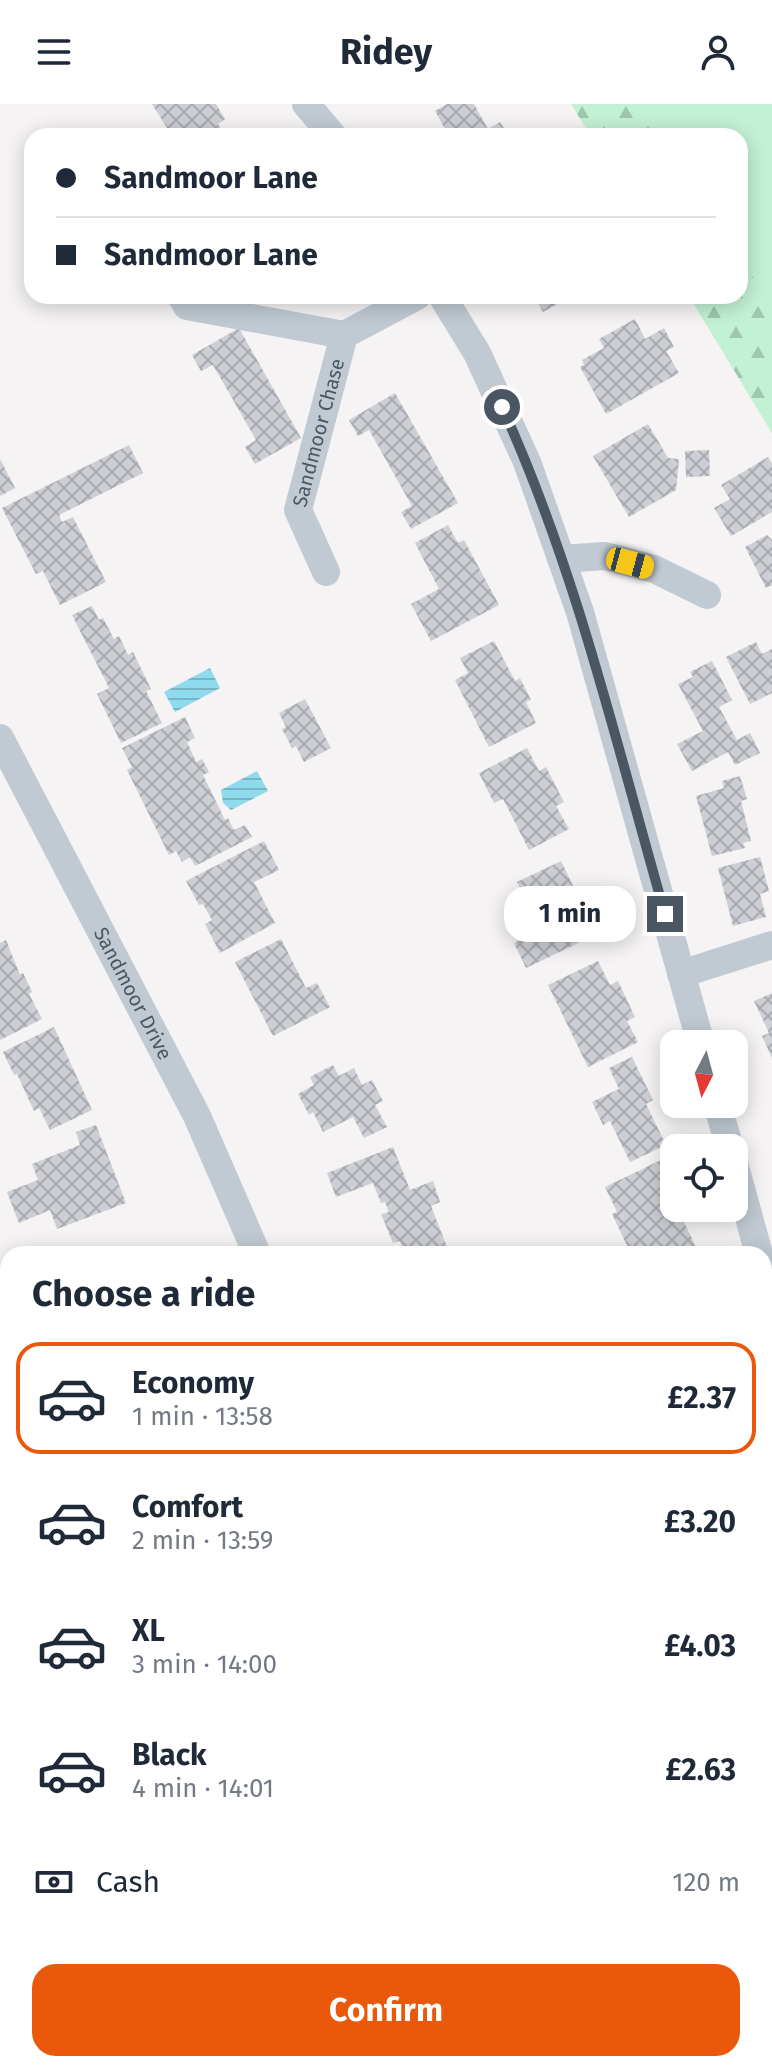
<!DOCTYPE html>
<meta charset="utf-8">
<style>
:root{--surface:#fff;--page:#f2f2f3;--text:#1f2937;--muted:#747a83;--line:#e0e1e3;--accent:#ea580c}
body{margin:0;font-family:"Fira Sans",sans-serif;background:var(--page);color:var(--text);height:100vh;display:flex;flex-direction:column;font-size:30px;white-space:nowrap}
*{box-sizing:border-box;margin:0}
p{font-size:26px;color:var(--muted)}
.icon{flex:none;width:44px;height:44px;fill:none;stroke:currentColor;stroke-width:2;stroke-linecap:round;stroke-linejoin:round}
.map{position:relative;flex:1;overflow:hidden}
.sheet{position:absolute;left:0px;top:1142px;width:772px;height:826px;display:flex;flex-direction:column;background:var(--surface);border-radius:24px 24px 0 0;box-shadow:0 4px 20px #0003}
.sheet>*{flex:none}
.top-card{position:absolute;left:24px;top:24px;width:724px;height:176px;border-radius:24px;box-shadow:0 4px 20px #0003;display:grid;align-content:center;height:176px;padding:0 32px;background:var(--surface)}
.needle{width:52px;rotate:186deg}
.fabs{position:absolute;left:660px;top:926px;display:grid;gap:16px}
.fabs a{display:grid;place-items:center;width:88px;height:88px;border-radius:16px;background:var(--surface);box-shadow:0 4px 20px #0003;font-size:40px}
.end{position:absolute;width:36px;height:36px;margin:-18px;border:10px solid #4a5661;background:#fff;box-shadow:0 0 0 4px #fff}
.from{border-radius:50%}
.bubble{position:absolute;height:56px;border-radius:24px;background:var(--surface);box-shadow:0 4px 20px #0003;font-size:26px;font-weight:700;line-height:56px;text-align:center}
.car{position:absolute;width:24px;height:48px;margin:-24px -12px;border-radius:10px;box-shadow:0 0 6px 2px #0007;background:linear-gradient(#f5c518 24%,#345 0 40%,#f5c518 0 76%,#345 0 86%,#f5c518 0)}
.top-card b{display:flex;align-items:center;gap:28px;height:76px;font-size:30px}
.top-card b+b{border-top:2px solid var(--line)}
.top-card i{width:20px;height:20px;background:var(--text)}
ul{padding:0;list-style:none}
li{display:flex;align-items:center;gap:24px;height:112px;margin:0 16px 12px;padding:0 16px;border:4px solid transparent;border-radius:24px}
li div{flex:1}
li b{display:block;font-size:30px}
li em{font-style:normal;font-weight:700}
li.on{border-color:var(--accent)}
li>.icon{width:72px;height:72px;stroke-width:1.5}
h2{padding:0 32px;font-size:36px;line-height:96px}
.pay{display:flex;align-items:center;gap:20px;height:88px;padding:0 32px;font-size:30px}
.pay p{margin-inline-start:auto}
.cta{display:flex;gap:16px;margin-top:auto;padding:16px 32px}
.cta a{flex:1;height:92px;border-radius:24px;background:var(--accent);color:#fff;font-size:32px;font-weight:700;line-height:92px;text-align:center}
header{display:flex;justify-content:space-between;align-items:center;height:104px;padding:0 32px;background:var(--surface);font-size:36px;font-weight:700}
.map>svg:first-child{display:block}
</style>
<header><svg class="icon" aria-label="menu" viewBox="0 0 24 24"><path d="M4 6h16M4 12h16M4 18h16"/></svg>Ridey<svg class="icon" aria-label="person" viewBox="0 0 24 24"><circle cx="12" cy="8" r="4"/><path d="M4 21q1-7 8-7t8 7"/></svg></header>
<div class="map">
<svg width="772" height="1967" viewBox="0 0 772 1967">
<defs>
<pattern id="forest-firs" width="22" height="20" patternUnits="userSpaceOnUse" patternTransform="scale(2)"><rect width="22" height="20" fill="#c3f1d5"/><path d="M5 1l3.5 6h-7zM16 11l3.5 6h-7z" fill="#a0c6b0"/></pattern>
<pattern id="water-rules" width="6" height="5" patternUnits="userSpaceOnUse" patternTransform="scale(2)"><rect width="6" height="5" fill="#90daee"/><path d="M0 2.5h6" fill="none" stroke="#78b4c4"/></pattern>
<pattern id="building-cross-hatch" width="8" height="8" patternUnits="userSpaceOnUse" patternTransform="scale(2)"><rect width="8" height="8" fill="#cdcfd5"/><path d="M0 0l8 8M0 8l8-8" fill="none" stroke="#a8abb0"/></pattern>
</defs>
<rect width="100%" height="100%" fill="#f5f3f3"/>
<path fill="#c3f1d5" d="M571,0H772V329L689,192H740V32H591Z"/>
<g fill="url(#forest-firs)">
<path d="M571,0H642L662,32H591Z"/>
<path d="M740,153L772,203V329L689,192H740Z"/>
</g>
<g fill="url(#water-rules)">
<path d="M210,564L220,584L175,608L164,588Z"/>
<path d="M257,667L268,687L231,706L223,699L221,686Z"/>
</g>
<g fill="url(#building-cross-hatch)">
<path d="M152,0H216L225,15L218,20L225,32H172Z"/>
<path d="M447,0H474L488,25L500,18L509,32H449L435,7Z"/>
<path d="M534,192H572L543,208Z"/>
<path d="M635,215L645,235L664,224L674,243L666,247L679,269L606,310L580,263L584,261L582,256L604,244L599,235Z"/>
<path d="M239,224L301,334L255,360L245,343L256,336L213,261L201,267L192,251Z"/>
<path d="M395,289L458,399L411,425L401,408L412,402L369,326L358,332L349,316Z"/>
<path d="M648,320L668,354L679,355L676,386L629,413L593,352Z"/>
<path d="M129,341L143,369L59,411L62,418L73,413L106,478L60,501L43,467L36,470L2,404Z"/>
<path d="M709,346L710,372L686,373L685,347Z"/>
<path d="M768,353L772,360V408L731,432L714,404L730,395L721,381Z"/>
<path d="M0,355L15,384L0,392Z"/>
<path d="M448,421L458,439L464,436L499,501L431,537L411,500L439,485L415,439Z"/>
<path d="M767,431L772,436V481L766,484L745,443Z"/>
<path d="M92,502L99,516L103,514L114,535L119,532L128,551L133,548L151,585L146,587L162,619L121,639L97,590L109,584L72,511Z"/>
<path d="M494,537L515,577L520,574L531,596L526,598L536,619L489,643L455,576L468,569L460,554Z"/>
<path d="M756,538L762,550L772,545V589L750,600L726,553Z"/>
<path d="M712,557L732,596L719,603L737,636L750,629L760,649L735,661L728,648L692,667L677,640L703,627L678,580L693,573L690,568Z"/>
<path d="M305,595L331,644L304,658L296,642L292,644L282,625L286,623L279,609Z"/>
<path d="M185,613L195,634L187,638L196,658L202,655L209,668L203,671L225,716L228,714L234,726L245,721L252,733L195,762L190,753L182,758L176,747L169,751L127,666L132,663L122,644Z"/>
<path d="M527,644L539,667L546,663L564,698L556,702L569,725L529,746L503,695L494,699L479,669Z"/>
<path d="M740,672L747,695L741,697L751,737L743,739L745,744L712,752L696,692L724,684L722,677Z"/>
<path d="M264,737L279,766L254,778L275,819L220,849L205,820L212,816L203,800L199,801L186,777Z"/>
<path d="M760,753L769,787L760,790L766,813L733,822L718,764Z"/>
<path d="M561,757L576,788L583,784L595,808L588,812L597,830L526,864L514,839L551,821L535,788L524,793L517,778Z"/>
<path d="M281,835L306,884L317,879L330,903L273,932L235,858Z"/>
<path d="M6,836L20,871L23,869L32,888L29,890L42,915L0,936V839Z"/>
<path d="M598,857L610,881L618,877L635,913L627,917L638,938L588,963L548,881Z"/>
<path d="M772,889V954L762,932L769,929L754,897Z"/>
<path d="M54,923L92,1006L50,1026L39,1004L34,1007L17,970L14,971L3,948Z"/>
<path d="M632,953L653,996L646,1000L666,1041L630,1058L610,1017L603,1021L592,998L619,985L609,964Z"/>
<path d="M333,961L339,972L354,964L362,981L372,976L383,997L375,1001L387,1023L364,1034L353,1013L323,1028L313,1008L309,1011L298,990L314,981L310,973Z"/>
<path d="M96,1021L126,1099L57,1125L50,1106L19,1119L7,1088L38,1076L32,1060L80,1041L76,1028Z"/>
<path d="M393,1043L410,1086L433,1077L440,1098L431,1102L449,1148L405,1150L400,1137L393,1139L381,1110L389,1108L385,1098L381,1099L373,1079L336,1093L327,1069Z"/>
<path d="M663,1055L674,1079V1104H686L690,1113L683,1116L696,1143L681,1150H631L612,1110L617,1108L605,1083Z"/>
<path d="M764,1340L768,1347L772,1345V1372L764,1376Z"/>
<path d="M772,1392V1432L764,1415V1396Z"/>
<path d="M0,1540H8V1600H5V1593H0Z"/>
<path d="M772,1598V1623H771L764,1600Z"/>
<path d="M764,1667L772,1688V1705L764,1708Z"/>
</g>
<g fill="none" stroke-linecap="round" stroke-linejoin="round">
<g stroke="#c1cad2" stroke-width="28">
<path d="M306,0L333,32"/>
<path d="M181,192L187,202L344,231"/>
<path d="M442,192L477,249L527,358L580,508L701,940"/>
<path d="M561,455L605,452L654,465L707,491"/>
<path id="s1" d="M326,468L298,406L344,231L417,192"/>
<path id="s2" d="M0,634L197,1012L257,1150"/>
<path d="M681,870L772,841"/>
<path d="M717,1000L730,1044"/>
<path d="M734,1059L759,1150"/>
<path d="M764,1163L772,1183"/>
<path d="M0,1702L8,1703"/>
<path d="M764,1794L772,1795"/>
</g>
</g>
<g fill="none" stroke-linecap="round" stroke-linejoin="round">
<path stroke="#4a5661" stroke-width="10" d="M502,303C576,465 616,639 665,810"/>
</g>
<g text-anchor="middle" stroke-width="7" stroke-linejoin="round" paint-order="stroke">
<g font-size="20" fill="#4a5661" stroke="#fff">
<text dy="7" stroke="none"><textPath href="#s1" startOffset="148">Sandmoor Chase</textPath></text>
<text dy="7" stroke="none"><textPath href="#s2" startOffset="288">Sandmoor Drive</textPath></text>
</g>
</g>
</svg>
<div class="fabs">
<a><svg class="needle" viewBox="-14 -14 28 28"><path d="M0-13l5 13h-10z" fill="#e53935"/><path d="M0 13l5-13h-10z" fill="#747a83"/></svg></a>
<a><svg class="icon" aria-label="locate" viewBox="0 0 24 24"><circle cx="12" cy="12" r="6"/><path d="M12 2v4M12 18v4M2 12h4M18 12h4"/></svg></a>
</div>
<i class="end from" style="left:502px;top:303px"></i>
<i class="end" style="left:665px;top:810px"></i>
<div class="bubble" style="left:504px;top:782px;width:132px">1 min</div>
<i class="car" style="left:630px;top:459px;rotate:105deg"></i>
<div class="top-card">
<b><i class="from"></i>Sandmoor Lane</b>
<b><i></i>Sandmoor Lane</b>
</div>
<section class="sheet">
<h2>Choose a ride</h2>
<ul>
<li class="on"><svg class="icon" aria-label="car" viewBox="0 0 24 24"><path d="M5 17H2v-5l4-1 3-4h7l3 4 3 1v5h-3M9 17h6M6 11h13"/><circle cx="7" cy="17" r="2"/><circle cx="17" cy="17" r="2"/></svg><div><b>Economy</b><p>1 min · 13:58</p></div><em>£2.37</em></li>
<li><svg class="icon" aria-label="car" viewBox="0 0 24 24"><path d="M5 17H2v-5l4-1 3-4h7l3 4 3 1v5h-3M9 17h6M6 11h13"/><circle cx="7" cy="17" r="2"/><circle cx="17" cy="17" r="2"/></svg><div><b>Comfort</b><p>2 min · 13:59</p></div><em>£3.20</em></li>
<li><svg class="icon" aria-label="car" viewBox="0 0 24 24"><path d="M5 17H2v-5l4-1 3-4h7l3 4 3 1v5h-3M9 17h6M6 11h13"/><circle cx="7" cy="17" r="2"/><circle cx="17" cy="17" r="2"/></svg><div><b>XL</b><p>3 min · 14:00</p></div><em>£4.03</em></li>
<li><svg class="icon" aria-label="car" viewBox="0 0 24 24"><path d="M5 17H2v-5l4-1 3-4h7l3 4 3 1v5h-3M9 17h6M6 11h13"/><circle cx="7" cy="17" r="2"/><circle cx="17" cy="17" r="2"/></svg><div><b>Black</b><p>4 min · 14:01</p></div><em>£2.63</em></li>
</ul>
<div class="pay"><svg class="icon" aria-label="cash" viewBox="0 0 24 24"><path d="M3 7h18v10H3z"/><circle cx="12" cy="12" r="2"/></svg>Cash<p>120 m</p></div>
<div class="cta"><a>Confirm</a></div>
</section>
</div>
